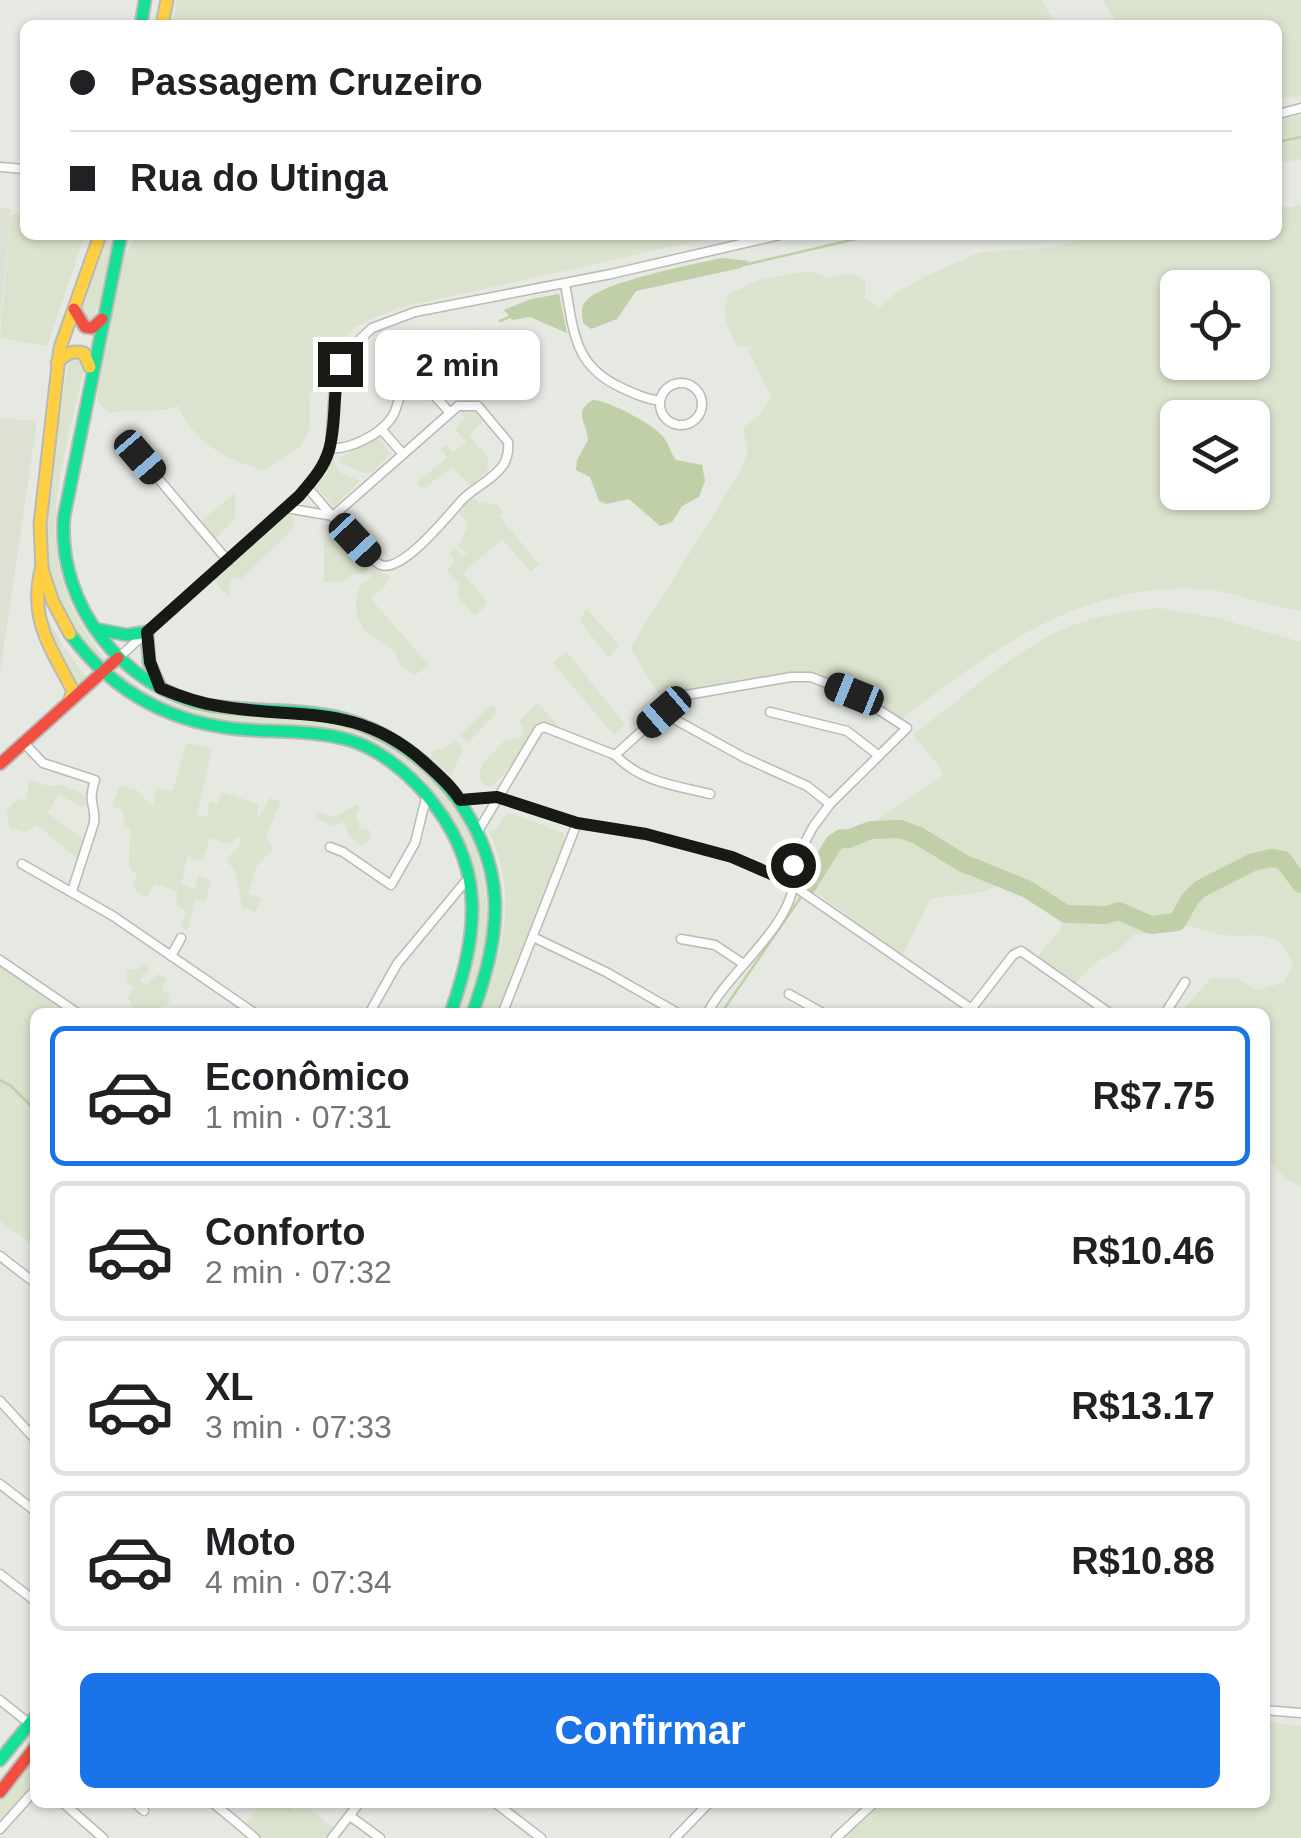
<!DOCTYPE html>
<html lang="pt">
<meta charset="utf-8">
<style>
:root{--surface:#fff;--page:#f6f6f6;--text:#202124;--muted:#757577;--line:#e0e0e0;--accent:#1a73e8}
body{margin:0;font-family:Arial,sans-serif;background:var(--page);color:var(--text);height:100vh;display:flex;flex-direction:column;font-size:38px;white-space:nowrap}
*{box-sizing:border-box;margin:0}
p{font-size:32px;color:var(--muted)}
.icon{flex:none;width:55px;height:55px;fill:none;stroke:currentColor;stroke-width:2;stroke-linecap:round;stroke-linejoin:round}
.map{position:relative;flex:1;overflow:hidden}
.drawer{position:absolute;left:30px;top:1008px;width:1240px;height:800px;display:flex;flex-direction:column;background:var(--surface);border-radius:15px;box-shadow:0 2px 8px #0004}
.drawer>*{flex:none}
.top-card{position:absolute;left:20px;top:20px;width:1262px;height:220px;border-radius:15px;box-shadow:0 2px 8px #0004;display:grid;align-content:center;height:220px;padding:0 50px;background:var(--surface)}
.buttons{position:absolute;left:1160px;top:270px;display:grid;gap:20px}
.buttons a{display:grid;place-items:center;width:110px;height:110px;border-radius:15px;background:var(--surface);box-shadow:0 2px 8px #0004;font-size:50px}
.end{position:absolute;width:45px;height:45px;margin:-22px;border:12px solid #171914;background:#fff;box-shadow:0 0 0 5px #fff}
.from{border-radius:50%}
.bubble{position:absolute;height:70px;border-radius:15px;background:var(--surface);box-shadow:0 2px 8px #0004;font-size:32px;font-weight:600;line-height:70px;text-align:center}
.car{position:absolute;width:30px;height:60px;margin:-30px -15px;border-radius:12px;box-shadow:0 0 8px 2px #0007;background:linear-gradient(#222 24%,#8ab4d8 0 40%,#222 0 76%,#8ab4d8 0 86%,#222 0)}
.top-card b{display:flex;align-items:center;gap:35px;height:95px;font-size:38px}
.top-card b+b{border-top:2px solid var(--line)}
.top-card i{width:25px;height:25px;background:var(--text)}
ul{padding:18px 0 0;list-style:none}
li{display:flex;align-items:center;gap:30px;height:140px;margin:0 20px 15px;padding:0 30px;border:5px solid var(--line);border-radius:15px}
li div{flex:1}
li b{display:block;font-size:38px}
li em{font-style:normal;font-weight:600}
li.active{border-color:var(--accent)}
li>.icon{width:90px;height:90px;stroke-width:1.5}
.cta{display:flex;gap:20px;margin-top:auto;padding:20px 50px}
.cta a{flex:1;height:115px;border-radius:15px;background:var(--accent);color:#fff;font-size:40px;font-weight:600;line-height:115px;text-align:center}
.map>svg:first-child{display:block}
</style>
<div class="map">
<svg width="1301" height="1838" viewBox="0 0 1301 1838">
<rect width="100%" height="100%" fill="#e6e8e2"/>
<g fill="#dce1d3">
<path d="M0,208L11,209L0,323Z"/>
<path d="M0,418L37,421L0,673Z"/>
</g>
<g fill="#dbe3ce" fill-rule="evenodd">
<path d="M177,0H1042L1055,25H172Z"/>
<path d="M1102,0H1301V96L1278,99V25H1118Z"/>
<path d="M1301,116V159L1278,164V118Z"/>
<path d="M1301,203V611C1268,607 1237,592 1203,589C1081,582 993,649 900,720L821,680H753L688,690L666,706L630,648L739,474L748,451L743,429L760,414L771,397L748,349L754,348L737,346C727,327 721,316 728,295L756,281L789,274L810,271L829,278L852,273L865,280V298L880,308L896,293L928,275L981,252L1055,247L1093,235H1278V206L1292,207ZM1178,288H1252V362H1178ZM1178,418H1252V492H1178Z"/>
<path d="M11,214H25V235H85L47,346L0,338Z"/>
<path d="M108,235H115C109,256 103,312 88,324L79,315Z"/>
<path d="M137,235H725L398,308L356,326L326,356L310,396V428L301,446L265,470C226,461 195,443 178,406C154,415 134,408 109,413L97,400L98,367L107,345L121,261Z"/>
<path d="M75,359L85,365C60,478 24,562 107,661L98,669C77,636 54,603 45,564C35,518 61,411 69,361Z"/>
<path d="M475,407L486,418L469,435L489,459L486,472L471,486L452,467L423,489L417,483L447,457L440,448L446,445L453,452L467,443L455,429L466,419L460,412L464,408Z"/>
<path d="M379,437L390,454L373,472L363,473L341,463L339,458Z"/>
<path d="M332,457L339,472L360,481L334,506L316,487L327,473Z"/>
<path d="M235,493V518L215,539L200,523Z"/>
<path d="M472,498L480,503L496,504L503,512L499,516L539,564L531,572L502,539L463,573L488,603L475,616L457,596L460,584L446,570L455,562L449,553L454,548L463,556L467,553L459,546L468,524L459,512Z"/>
<path d="M288,514L294,519L292,530L242,578L231,579L229,597L212,579Z"/>
<path d="M324,538L341,542L350,560L352,547L359,552L368,568L365,574L356,573L344,581L324,582Z"/>
<path d="M374,569L390,576L386,585L370,598L429,665L415,675L400,665L395,652L363,629L357,617L356,599L360,586L371,577Z"/>
<path d="M35,594L63,646L86,677L77,684C51,664 44,623 35,594Z"/>
<path d="M586,608L619,645L608,658L580,621Z"/>
<path d="M1161,608L1217,618L1301,642V1187L1284,1177L1265,1157V1012H1181L1211,978L1237,979L1257,990L1284,982L1293,965C1278,922 1252,941 1218,934C1204,931 1191,926 1177,925L1167,931L1133,935L1118,950L1099,960L1075,983L1036,958L1063,926L1032,891L1007,879C991,896 953,894 930,899L902,957L793,875L943,776L940,767L913,735C962,699 1012,651 1068,627C1097,615 1130,611 1161,608Z"/>
<path d="M566,651L625,725L614,735L553,663Z"/>
<path d="M118,670C179,728 248,708 320,719C427,736 492,826 487,932C485,959 473,987 464,1012H455L473,966L477,938L461,835L435,795L407,765L385,751L221,723L158,707L111,677Z"/>
<path d="M538,703L560,728L535,726L511,765L492,787L483,784L479,778L482,764L505,740L520,738L523,727L518,722Z"/>
<path d="M491,705L498,711L468,743L460,736Z"/>
<path d="M455,741L463,748L451,776L431,757L433,751L447,747Z"/>
<path d="M186,743L212,748L197,815L207,817L209,801L217,804L221,792L258,804L257,819L270,798L281,801L266,835L273,849L256,867L248,894L261,898L256,912L243,908L235,872L226,859L239,847L241,836L227,844L210,838L203,858L192,860L188,853L181,884L195,889L199,876L211,880L206,901L195,899L188,930L181,928L186,911L176,904L178,891L155,884L146,898L133,888L137,875L129,868L130,829L124,825L123,811L112,806L120,786L137,790L153,807L156,789L173,791Z"/>
<path d="M29,780L49,786L63,785L86,796V805L81,807L58,794L48,813L84,840L78,859L37,825L25,832L10,828L6,811L19,798L26,802Z"/>
<path d="M357,804L360,810L355,816L359,821V828L371,831L370,839L362,845L348,835L344,822L333,826L315,818L317,812L334,817Z"/>
<path d="M508,812L563,833L565,846L497,1012H479C504,951 519,892 488,830H495Z"/>
<path d="M0,964L70,1012H35V1247L0,1221Z"/>
<path d="M145,964L150,968L140,980L147,985L158,974L167,979L161,990L170,994L169,1003L148,1012H135L128,997L134,988L127,982L126,969L137,970Z"/>
<path d="M1265,1722L1301,1726V1838H845L883,1803L1265,1802Z"/>
<path d="M35,1756V1784L0,1822V1800Z"/>
<path d="M303,1802L334,1829L327,1838H260L244,1825L261,1803H284L296,1811Z"/>
</g>
<g fill="#c0cfa7">
<path d="M722,258L749,261L741,268L636,291L617,319L591,329L583,323C582,315 580,307 586,301C601,282 695,264 722,258Z"/>
<path d="M559,294L567,333L530,317L512,320L504,310L531,299Z"/>
<path d="M475,329L486,340L458,378L435,351L441,344L454,342Z"/>
<path d="M593,400C607,400 656,425 664,438C670,445 670,453 676,460L702,465L705,481L699,497L682,506L672,522L660,526L629,499L607,504L599,501L590,477L576,470L577,460L588,440C587,422 572,412 593,400Z"/>
</g>
<g fill="none" stroke-linecap="round" stroke-linejoin="round">
<g stroke="#c0cfa7" stroke-width="2.5">
<path d="M1278,142L1301,137"/>
<path d="M744,265L873,235"/>
<path d="M500,321L512,316"/>
<path d="M722,1012L803,894"/>
<path d="M0,1080L11,1086L35,1110"/>
</g>
<path stroke="#c0cfa7" stroke-width="18" d="M805,890L834,843L842,838L848,839L871,830L900,829L917,835L963,863L1027,889L1066,914L1106,915L1119,911L1151,925L1177,922L1190,899L1200,889L1253,862L1271,858L1283,860L1301,884"/>
<g stroke="#b8bab5" stroke-width="11">
<g id="street">
<path d="M1278,114L1301,108"/>
<path d="M0,167L25,169"/>
<path d="M565,284C574,331 573,366 622,388C635,394 646,399 660,401"/>
<circle cx="681" cy="404" r="21"/>
<path d="M381,429L402,453"/>
<path d="M330,448C350,450 381,434 392,417C397,410 397,402 401,394C413,367 439,400 449,412"/>
<path d="M140,457L228,561"/>
<path d="M286,508L333,516L458,406H478L508,442C509,450 508,456 504,464C493,480 476,486 463,499C449,514 403,573 381,565C368,561 319,500 307,487"/>
<path d="M118,658L299,496L319,472L330,448L334,387L340,364L352,347L372,328L415,312L611,274L780,235"/>
<path d="M770,712L847,731L878,755"/>
<path d="M663,713L743,757L807,786L830,804"/>
<path d="M24,743L43,763L95,780C87,805 96,803 94,823L72,891"/>
<path d="M615,755C643,783 674,785 710,794"/>
<path d="M460,800L497,797L577,823L646,835L731,857L785,880L976,1012"/>
<path d="M477,833L539,729L544,727L615,755L681,696L791,677H811L854,694L907,728L830,804L813,827L785,880"/>
<path d="M330,847L343,852L391,885L415,843L427,794"/>
<path d="M22,864L113,916L253,1012"/>
<path d="M533,937L606,972L676,1012"/>
<path d="M681,939L715,945L742,963"/>
<path d="M171,956L181,938"/>
<path d="M0,960L76,1012"/>
<path d="M789,994L821,1012"/>
<path d="M370,1012L397,964L470,876"/>
<path d="M503,1012L577,823"/>
<path d="M708,1012C730,971 784,932 793,888"/>
<path d="M969,1012L1013,955L1021,951L1108,1012"/>
<path d="M1166,1012L1185,982"/>
<path d="M0,1256L35,1283"/>
<path d="M0,1401L35,1439"/>
<path d="M0,1484L35,1511"/>
<path d="M0,1574L35,1601"/>
<path d="M0,1700L30,1724"/>
<path d="M1265,1710L1301,1713"/>
<path d="M62,1802L103,1838"/>
<path d="M134,1802L144,1811"/>
<path d="M212,1802L255,1838"/>
<path d="M494,1802L541,1838"/>
<path d="M350,1816L380,1838"/>
<path d="M0,1829L35,1790"/>
<path d="M332,1838L360,1802"/>
<path d="M675,1838L710,1802"/>
<path d="M836,1838L875,1802"/>
</g>
</g>
<g stroke="#b8bab5" stroke-width="15">
<g id="fast">
<path d="M141,25L145,0"/>
<path d="M121,235L64,517C57,604 122,688 208,705C253,713 300,707 344,719C423,741 491,817 495,901C496,940 486,975 473,1012"/>
<path d="M96,629L127,635L147,632L149,662L160,687"/>
<path d="M70,634C115,695 175,726 251,730C284,732 317,731 349,740C379,749 403,769 424,792C486,863 480,928 451,1012"/>
<path d="M0,1760L35,1717"/>
</g>
</g>
<g stroke="#b8bab5" stroke-width="15">
<g id="slow">
<path d="M162,25L167,0"/>
<path d="M57,363C65,354 72,350 84,353L90,367"/>
<path d="M42,566C28,619 50,646 73,691L69,702"/>
<path d="M70,634L53,602L42,569L40,524L60,348L100,235"/>
</g>
</g>
<g stroke="#b8bab5" stroke-width="15">
<g id="jam">
<path d="M74,309L85,327L92,328L102,319"/>
<path d="M0,764L118,658"/>
<path d="M0,1792L35,1747"/>
</g>
</g>
<use href="#street" stroke="#fbfcfb" stroke-width="8"/>
<use href="#fast" stroke="#16e098" stroke-width="11"/>
<use href="#slow" stroke="#ffcf43" stroke-width="11"/>
<use href="#jam" stroke="#f24e42" stroke-width="11"/>
</g>
<g fill="none" stroke-linecap="round" stroke-linejoin="round">
<path stroke="#171914" stroke-width="12" d="M340,364C332,392 337,422 329,450C324,468 311,482 299,496L147,632L150,662L160,688C179,696 198,703 219,706C297,720 356,702 423,761C436,773 451,785 460,800L497,797L577,823L646,834L732,857L785,880L793,865"/>
</g>
</svg>
<div class="buttons">
<a><svg class="icon" aria-label="locate" viewBox="0 0 24 24"><circle cx="12" cy="12" r="6"/><path d="M12 2v4M12 18v4M2 12h4M18 12h4"/></svg></a>
<a><svg class="icon" aria-label="layers" viewBox="0 0 24 24"><path d="M12 4l9 5-9 5-9-5zM3 14l9 5 9-5"/></svg></a>
</div>
<i class="end from" style="left:793px;top:865px"></i>
<i class="end" style="left:340px;top:364px"></i>
<div class="bubble" style="left:375px;top:330px;width:165px">2 min</div>
<i class="car" style="left:140px;top:457px;rotate:139deg"></i>
<i class="car" style="left:355px;top:540px;rotate:137deg"></i>
<i class="car" style="left:854px;top:694px;rotate:292deg"></i>
<i class="car" style="left:664px;top:712px;rotate:229deg"></i>
<div class="top-card">
<b><i class="from"></i>Passagem Cruzeiro</b>
<b><i></i>Rua do Utinga</b>
</div>
<section class="drawer">
<ul>
<li class="active"><svg class="icon" aria-label="car" viewBox="0 0 24 24"><path d="M5 17H2v-5l4-1 3-4h7l3 4 3 1v5h-3M9 17h6M6 11h13"/><circle cx="7" cy="17" r="2"/><circle cx="17" cy="17" r="2"/></svg><div><b>Econômico</b><p>1 min · 07:31</p></div><em>R$7.75</em></li>
<li><svg class="icon" aria-label="car" viewBox="0 0 24 24"><path d="M5 17H2v-5l4-1 3-4h7l3 4 3 1v5h-3M9 17h6M6 11h13"/><circle cx="7" cy="17" r="2"/><circle cx="17" cy="17" r="2"/></svg><div><b>Conforto</b><p>2 min · 07:32</p></div><em>R$10.46</em></li>
<li><svg class="icon" aria-label="car" viewBox="0 0 24 24"><path d="M5 17H2v-5l4-1 3-4h7l3 4 3 1v5h-3M9 17h6M6 11h13"/><circle cx="7" cy="17" r="2"/><circle cx="17" cy="17" r="2"/></svg><div><b>XL</b><p>3 min · 07:33</p></div><em>R$13.17</em></li>
<li><svg class="icon" aria-label="car" viewBox="0 0 24 24"><path d="M5 17H2v-5l4-1 3-4h7l3 4 3 1v5h-3M9 17h6M6 11h13"/><circle cx="7" cy="17" r="2"/><circle cx="17" cy="17" r="2"/></svg><div><b>Moto</b><p>4 min · 07:34</p></div><em>R$10.88</em></li>
</ul>
<div class="cta"><a>Confirmar</a></div>
</section>
</div>
